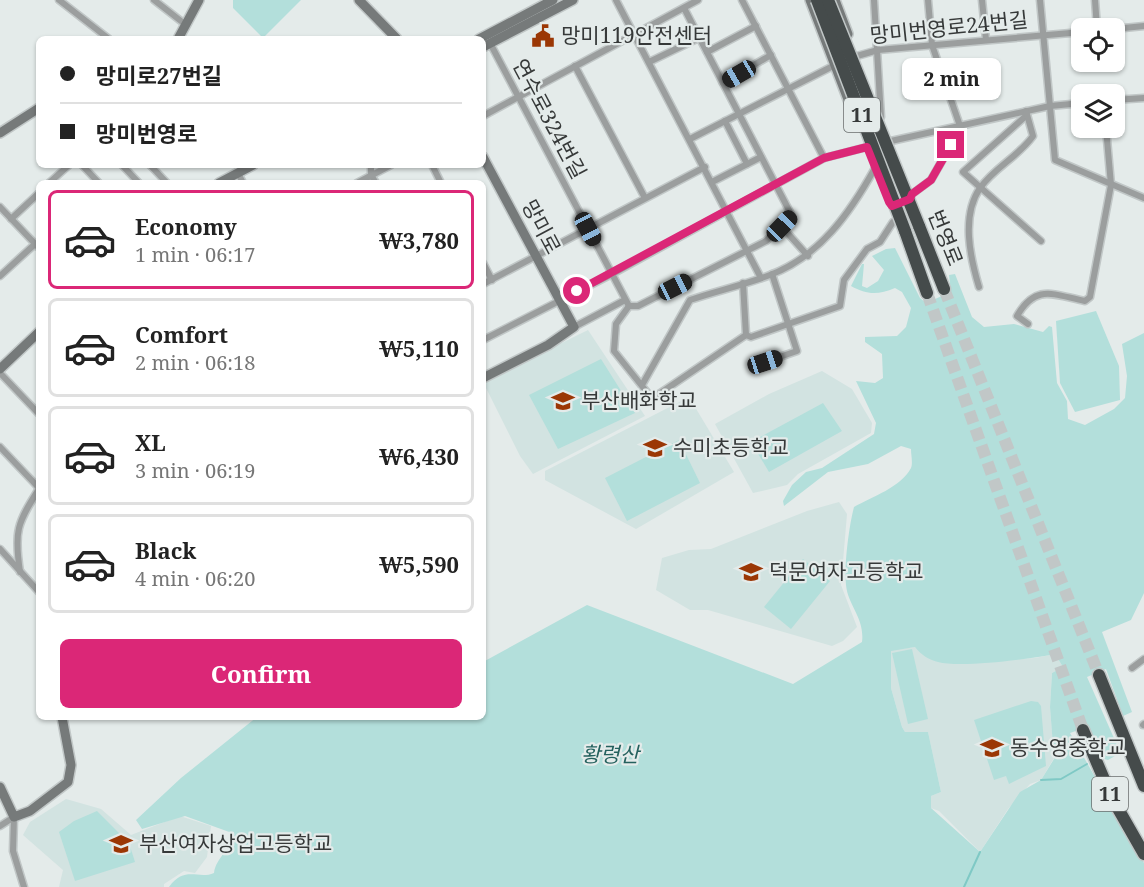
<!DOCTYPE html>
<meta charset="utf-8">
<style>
:root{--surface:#fff;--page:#f2f2f2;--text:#222;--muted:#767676;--line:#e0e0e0;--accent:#db2777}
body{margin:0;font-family:"Noto Serif","Noto Sans KR",serif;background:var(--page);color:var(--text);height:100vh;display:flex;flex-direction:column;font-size:22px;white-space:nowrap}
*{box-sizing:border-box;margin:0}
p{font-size:20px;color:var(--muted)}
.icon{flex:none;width:33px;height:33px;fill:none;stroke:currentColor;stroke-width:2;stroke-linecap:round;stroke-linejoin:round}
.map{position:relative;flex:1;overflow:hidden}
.side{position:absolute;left:36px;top:180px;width:450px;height:540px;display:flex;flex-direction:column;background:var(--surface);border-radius:9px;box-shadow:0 2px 4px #0004}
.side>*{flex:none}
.banner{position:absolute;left:36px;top:36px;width:450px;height:132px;border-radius:9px;box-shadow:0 2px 4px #0004;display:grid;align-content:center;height:132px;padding:0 24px;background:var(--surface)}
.buttons{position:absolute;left:1071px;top:18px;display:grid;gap:12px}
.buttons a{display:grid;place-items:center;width:54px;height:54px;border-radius:9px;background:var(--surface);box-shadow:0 2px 4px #0004;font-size:30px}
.end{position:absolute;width:27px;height:27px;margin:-14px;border:8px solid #db2777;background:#fff;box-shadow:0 0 0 3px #fff}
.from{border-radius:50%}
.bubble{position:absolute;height:42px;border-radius:9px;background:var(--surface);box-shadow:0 2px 4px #0004;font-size:20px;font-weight:700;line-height:42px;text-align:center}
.car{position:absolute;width:18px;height:36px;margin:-18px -9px;border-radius:8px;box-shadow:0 0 4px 2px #0007;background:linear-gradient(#222 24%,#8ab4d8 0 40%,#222 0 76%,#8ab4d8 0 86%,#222 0)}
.banner b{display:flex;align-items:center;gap:21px;height:57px;font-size:22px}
.banner b+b{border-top:2px solid var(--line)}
.banner i{width:15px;height:15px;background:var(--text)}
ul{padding:10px 0 0;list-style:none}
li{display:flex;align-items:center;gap:18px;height:99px;margin:0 12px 9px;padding:0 12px;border:3px solid var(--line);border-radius:9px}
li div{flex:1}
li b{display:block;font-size:22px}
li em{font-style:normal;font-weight:700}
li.selected{border-color:var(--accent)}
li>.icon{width:54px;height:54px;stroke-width:1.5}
.action{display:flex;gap:12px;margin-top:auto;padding:12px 24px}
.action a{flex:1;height:69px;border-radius:9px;background:var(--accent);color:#fff;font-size:24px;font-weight:700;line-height:69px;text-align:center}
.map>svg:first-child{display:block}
</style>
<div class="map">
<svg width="1144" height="887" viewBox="0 0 1144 887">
<rect width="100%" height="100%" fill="#e4ebea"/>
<g fill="#d2e3e1">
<path d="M588,330L645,416L533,474L520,456L483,382Z"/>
<path d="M822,371L852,389L872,423L871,433L798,474L787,485L753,493L715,424L769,394Z"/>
<path d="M689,397L734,472L636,529L545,480V471Z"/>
<path d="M839,502L847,514L841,585L857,627L843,641L832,646L708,610H690L656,590L662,558L689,550L711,549L807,511Z"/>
<path d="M915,647L957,663L1035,658L1055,654L1063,667L1052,673L1050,707L1054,758L1041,780L1030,784L1008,809L980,852L939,811L931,808V796L941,792L928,732H905L902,727L891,688V650Z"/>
<path d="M66,799L101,809L131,835L180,816L211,826L207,857L195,873L184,871L164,884V887H59L63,870L23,835L30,822Z"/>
</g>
<g fill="#b3dfdb" fill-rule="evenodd">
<path d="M233,0H301L263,38L233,8Z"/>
<path d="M895,248L920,298L926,303L951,292L949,275L955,274L972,317L984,327L1014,324L1043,332L1049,326L1052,327L1057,383L1067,401L1068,419L1085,425L1114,409L1125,398L1127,376L1122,344L1144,333V593L1131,620L1102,632L1132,712L1123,716L1106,669L1087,677L1117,745L1115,756L1108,760L1100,758L1087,727L1070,733L1144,863V887H169C185,865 198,880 214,873C216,857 233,849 232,833L185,816L142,829L136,820L181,778L257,717H483V662L587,605L793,684L862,642C865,618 848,606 846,585C844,565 849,526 854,507C872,497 901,487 911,468C913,463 911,455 911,449L901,446L868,464L828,472L784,506L783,501L792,485L806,472L822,468L874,434L876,423L856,381L875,383L883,378L882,354L865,342V337L897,336L906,327L911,308L902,292L895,288C878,295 867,295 851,286L862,264H864L862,286L867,288L878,281L884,270L872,256L886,249ZM915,647C920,654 929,660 938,662C961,668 1030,659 1055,654L1063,667L1052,673L1050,707L1054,759L1041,780L1020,792L980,852L931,808V796L941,792L928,732H905L902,727L891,688V651Z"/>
<path d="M1096,311L1119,366L1120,400L1075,412L1060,383L1056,321Z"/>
<path d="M601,359L635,413L558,449L529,395Z"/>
<path d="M823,403L842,431L769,472L751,442Z"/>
<path d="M679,440L700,483L627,521L605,478Z"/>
<path d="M803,559L830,581L791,629L764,607Z"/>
<path d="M912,649L928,719L908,724L892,653Z"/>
<path d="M1031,701L1038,702L1041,706L1046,766L1009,784L1006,776L994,780L974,720Z"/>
<path d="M97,811L129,843L135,862L75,881L59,832L74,821Z"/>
</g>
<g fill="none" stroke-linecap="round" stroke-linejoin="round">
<g stroke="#7fc9c5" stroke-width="2">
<path d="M1041,780L1061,779L1087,764"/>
<path d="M964,887L980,852"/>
</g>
<g stroke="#c1c7c7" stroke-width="12" stroke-dasharray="12 6" stroke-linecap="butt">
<path d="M944,289L1099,675"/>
<path d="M927,293L1083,730"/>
</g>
<g stroke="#c1c7c7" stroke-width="9">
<g id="street">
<path d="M59,0L109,39"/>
<path d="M154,0L186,25"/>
<path d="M616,0L761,278"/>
<path d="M742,0L824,158"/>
<path d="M874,0L881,117"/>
<path d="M982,0L986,40"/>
<path d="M1040,0L1055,160L1144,198"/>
<path d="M1095,0L1097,28"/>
<path d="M684,8L792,216L766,241L638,306H629L616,324L614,351L650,396H656L746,335L743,283"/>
<path d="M1114,29L1144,26"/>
<path d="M490,43L629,306"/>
<path d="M707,52L756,26"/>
<path d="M857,56L878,50L1082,32"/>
<path d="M649,62L699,38"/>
<path d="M575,66L645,198"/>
<path d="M723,83L771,55"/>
<path d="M1114,100L1144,98"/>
<path d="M1027,115L963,172L1041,241"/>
<path d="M483,116L698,0"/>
<path d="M725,121L747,164"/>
<path d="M690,139L835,65"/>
<path d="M891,141L1050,106L1082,103"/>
<path d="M82,165L99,183"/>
<path d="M122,165L139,183"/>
<path d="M150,165L167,183"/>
<path d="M371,165V175L376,183"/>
<path d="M432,165L441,183"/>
<path d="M238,173L243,183"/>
<path d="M712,182L761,157"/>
<path d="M49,183L69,165"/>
<path d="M357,183L391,165"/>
<path d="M912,194L931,180L951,145L960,136V126L932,45L928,0"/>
<path d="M0,207L39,248"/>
<path d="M11,219L39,193"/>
<path d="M782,227L808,256"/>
<path d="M483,263L492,280"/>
<path d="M0,276L35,244"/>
<path d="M483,284L705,167"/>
<path d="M979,287C970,257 961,216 980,188C994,168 1019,156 1033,136L1026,111"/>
<path d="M1028,324L1017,316C1036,283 1054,295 1085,301L1090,297L1111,185L1106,128"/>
<path d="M574,327L625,300"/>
<path d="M746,335L751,337L840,306L844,280L867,249L880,242L893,222"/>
<path d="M483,340L612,274L824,158L867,147"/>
<path d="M765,362L797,351L772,274"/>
<path d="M0,373L39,414"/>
<path d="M642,385L690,300C716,291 744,285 770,275C820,256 850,213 875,168"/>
<path d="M0,447L39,488"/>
<path d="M0,549L39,592"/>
<path d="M20,572C14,532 17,523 39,489"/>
<path d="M1132,668L1144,659"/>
<path d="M1143,725L1144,724"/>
<path d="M0,826L14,817L13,851L24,887"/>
</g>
</g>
<g stroke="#c1c7c7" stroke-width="12">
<g id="secondary">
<path d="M359,0L397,39"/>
<path d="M810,0L852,110"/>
<path d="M835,0L848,34"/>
<path d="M178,39L199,0"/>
<path d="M479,39L553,0"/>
<path d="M483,47L573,0"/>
<path d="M0,133L39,108"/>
<path d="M483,157L574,327L548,345L483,378"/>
<path d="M219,183L253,165"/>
<path d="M0,369L39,332"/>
<path d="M0,787L14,817L30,811L68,782L71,765L62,717"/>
</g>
</g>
<g stroke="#c1c7c7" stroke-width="15">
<g id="highway">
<path d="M919,226L944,289"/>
<path d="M905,231L927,293"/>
<path d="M1099,675L1144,786"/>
<path d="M1083,730L1112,798L1144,854"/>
</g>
</g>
<use href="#street" stroke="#9b9e9e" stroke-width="6"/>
<use href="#secondary" stroke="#767a7a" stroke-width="9"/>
<use href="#highway" stroke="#454b4b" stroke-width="12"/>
<g stroke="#c1c7c7" stroke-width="15" stroke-linecap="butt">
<g id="highway-bridge">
<path d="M817,0L905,231"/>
<path d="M828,0L919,226"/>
</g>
</g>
<use href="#highway-bridge" stroke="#454b4b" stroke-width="12"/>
</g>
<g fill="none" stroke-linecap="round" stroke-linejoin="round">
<path stroke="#db2777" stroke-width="8" d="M577,291L824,158L867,147L889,202L892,206L910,199L912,194L931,180L951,145"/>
</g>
<defs>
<g id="civic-bare" transform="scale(1.8)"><path d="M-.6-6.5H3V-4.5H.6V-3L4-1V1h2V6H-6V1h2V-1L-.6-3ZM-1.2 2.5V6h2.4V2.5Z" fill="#9b3705" stroke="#e4ebea" stroke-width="2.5" paint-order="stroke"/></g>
<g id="school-bare" transform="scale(1.8)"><path d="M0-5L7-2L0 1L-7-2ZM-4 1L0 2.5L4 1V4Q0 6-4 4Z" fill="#9b3705" stroke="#e4ebea" stroke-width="2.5" paint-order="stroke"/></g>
</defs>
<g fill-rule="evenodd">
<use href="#civic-bare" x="543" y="36"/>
<use href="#school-bare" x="563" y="401"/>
<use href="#school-bare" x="655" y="448"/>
<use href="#school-bare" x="751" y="572"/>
<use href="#school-bare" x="992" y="748"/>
<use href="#school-bare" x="121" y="844"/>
</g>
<g text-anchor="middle" stroke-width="4.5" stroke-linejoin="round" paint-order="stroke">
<g fill="#e4ebea" stroke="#6a6e6e" stroke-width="1.5">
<rect x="844" y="98" width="36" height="34" rx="4.5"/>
<rect x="1092" y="777" width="36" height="34" rx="4.5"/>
</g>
<g font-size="20" font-weight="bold" fill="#363939">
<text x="862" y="122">11</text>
<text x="1110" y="801">11</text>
</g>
<g font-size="21" fill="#363939" stroke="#e4ebea">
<text transform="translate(949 28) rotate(-6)" y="7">망미번영로24번길</text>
<text transform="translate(549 119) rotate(62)" y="7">연수로324번길</text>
<text transform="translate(541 227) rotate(62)" y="7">망미로</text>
<text transform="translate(945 238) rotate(68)" y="7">번영로</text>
</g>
<g font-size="21" fill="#363939" stroke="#e4ebea" text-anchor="start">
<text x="561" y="43">망미119안전센터</text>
<text x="581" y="408">부산배화학교</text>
<text x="673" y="455">수미초등학교</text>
<text x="769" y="579">덕문여자고등학교</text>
<text x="1010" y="755">동수영중학교</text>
<text x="139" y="851">부산여자상업고등학교</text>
</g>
<g font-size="21" font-style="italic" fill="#24615e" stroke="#e4ebea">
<text x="610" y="762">황령산</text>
</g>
</g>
</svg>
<div class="buttons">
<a><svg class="icon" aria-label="locate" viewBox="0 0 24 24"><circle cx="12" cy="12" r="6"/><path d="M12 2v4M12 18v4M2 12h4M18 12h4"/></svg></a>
<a><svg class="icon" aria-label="layers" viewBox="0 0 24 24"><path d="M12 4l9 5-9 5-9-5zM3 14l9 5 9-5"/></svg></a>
</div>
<i class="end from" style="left:577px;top:291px"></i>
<i class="end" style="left:951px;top:145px"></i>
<div class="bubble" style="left:902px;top:58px;width:99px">2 min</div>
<i class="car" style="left:739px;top:74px;rotate:240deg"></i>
<i class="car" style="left:782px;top:226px;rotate:44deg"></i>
<i class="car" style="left:588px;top:229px;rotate:152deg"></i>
<i class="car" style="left:675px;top:287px;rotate:63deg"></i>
<i class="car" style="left:765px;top:362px;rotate:72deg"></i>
<div class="banner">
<b><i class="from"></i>망미로27번길</b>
<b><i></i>망미번영로</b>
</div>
<section class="side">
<ul>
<li class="selected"><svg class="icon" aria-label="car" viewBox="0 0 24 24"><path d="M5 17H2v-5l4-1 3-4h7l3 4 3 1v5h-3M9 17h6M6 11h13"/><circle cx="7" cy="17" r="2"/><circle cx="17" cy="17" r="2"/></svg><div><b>Economy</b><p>1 min · 06:17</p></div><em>₩3,780</em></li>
<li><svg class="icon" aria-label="car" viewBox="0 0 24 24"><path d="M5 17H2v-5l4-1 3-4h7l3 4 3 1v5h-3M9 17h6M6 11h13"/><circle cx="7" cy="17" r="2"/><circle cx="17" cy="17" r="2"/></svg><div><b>Comfort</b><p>2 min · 06:18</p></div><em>₩5,110</em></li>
<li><svg class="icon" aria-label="car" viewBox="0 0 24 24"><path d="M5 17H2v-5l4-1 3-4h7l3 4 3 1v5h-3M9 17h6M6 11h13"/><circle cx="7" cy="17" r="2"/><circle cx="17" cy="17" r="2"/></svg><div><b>XL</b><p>3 min · 06:19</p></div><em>₩6,430</em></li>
<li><svg class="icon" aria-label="car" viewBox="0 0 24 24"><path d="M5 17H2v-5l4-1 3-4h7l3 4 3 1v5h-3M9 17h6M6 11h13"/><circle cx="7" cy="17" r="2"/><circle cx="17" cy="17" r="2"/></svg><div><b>Black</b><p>4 min · 06:20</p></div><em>₩5,590</em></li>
</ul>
<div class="action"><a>Confirm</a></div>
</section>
</div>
